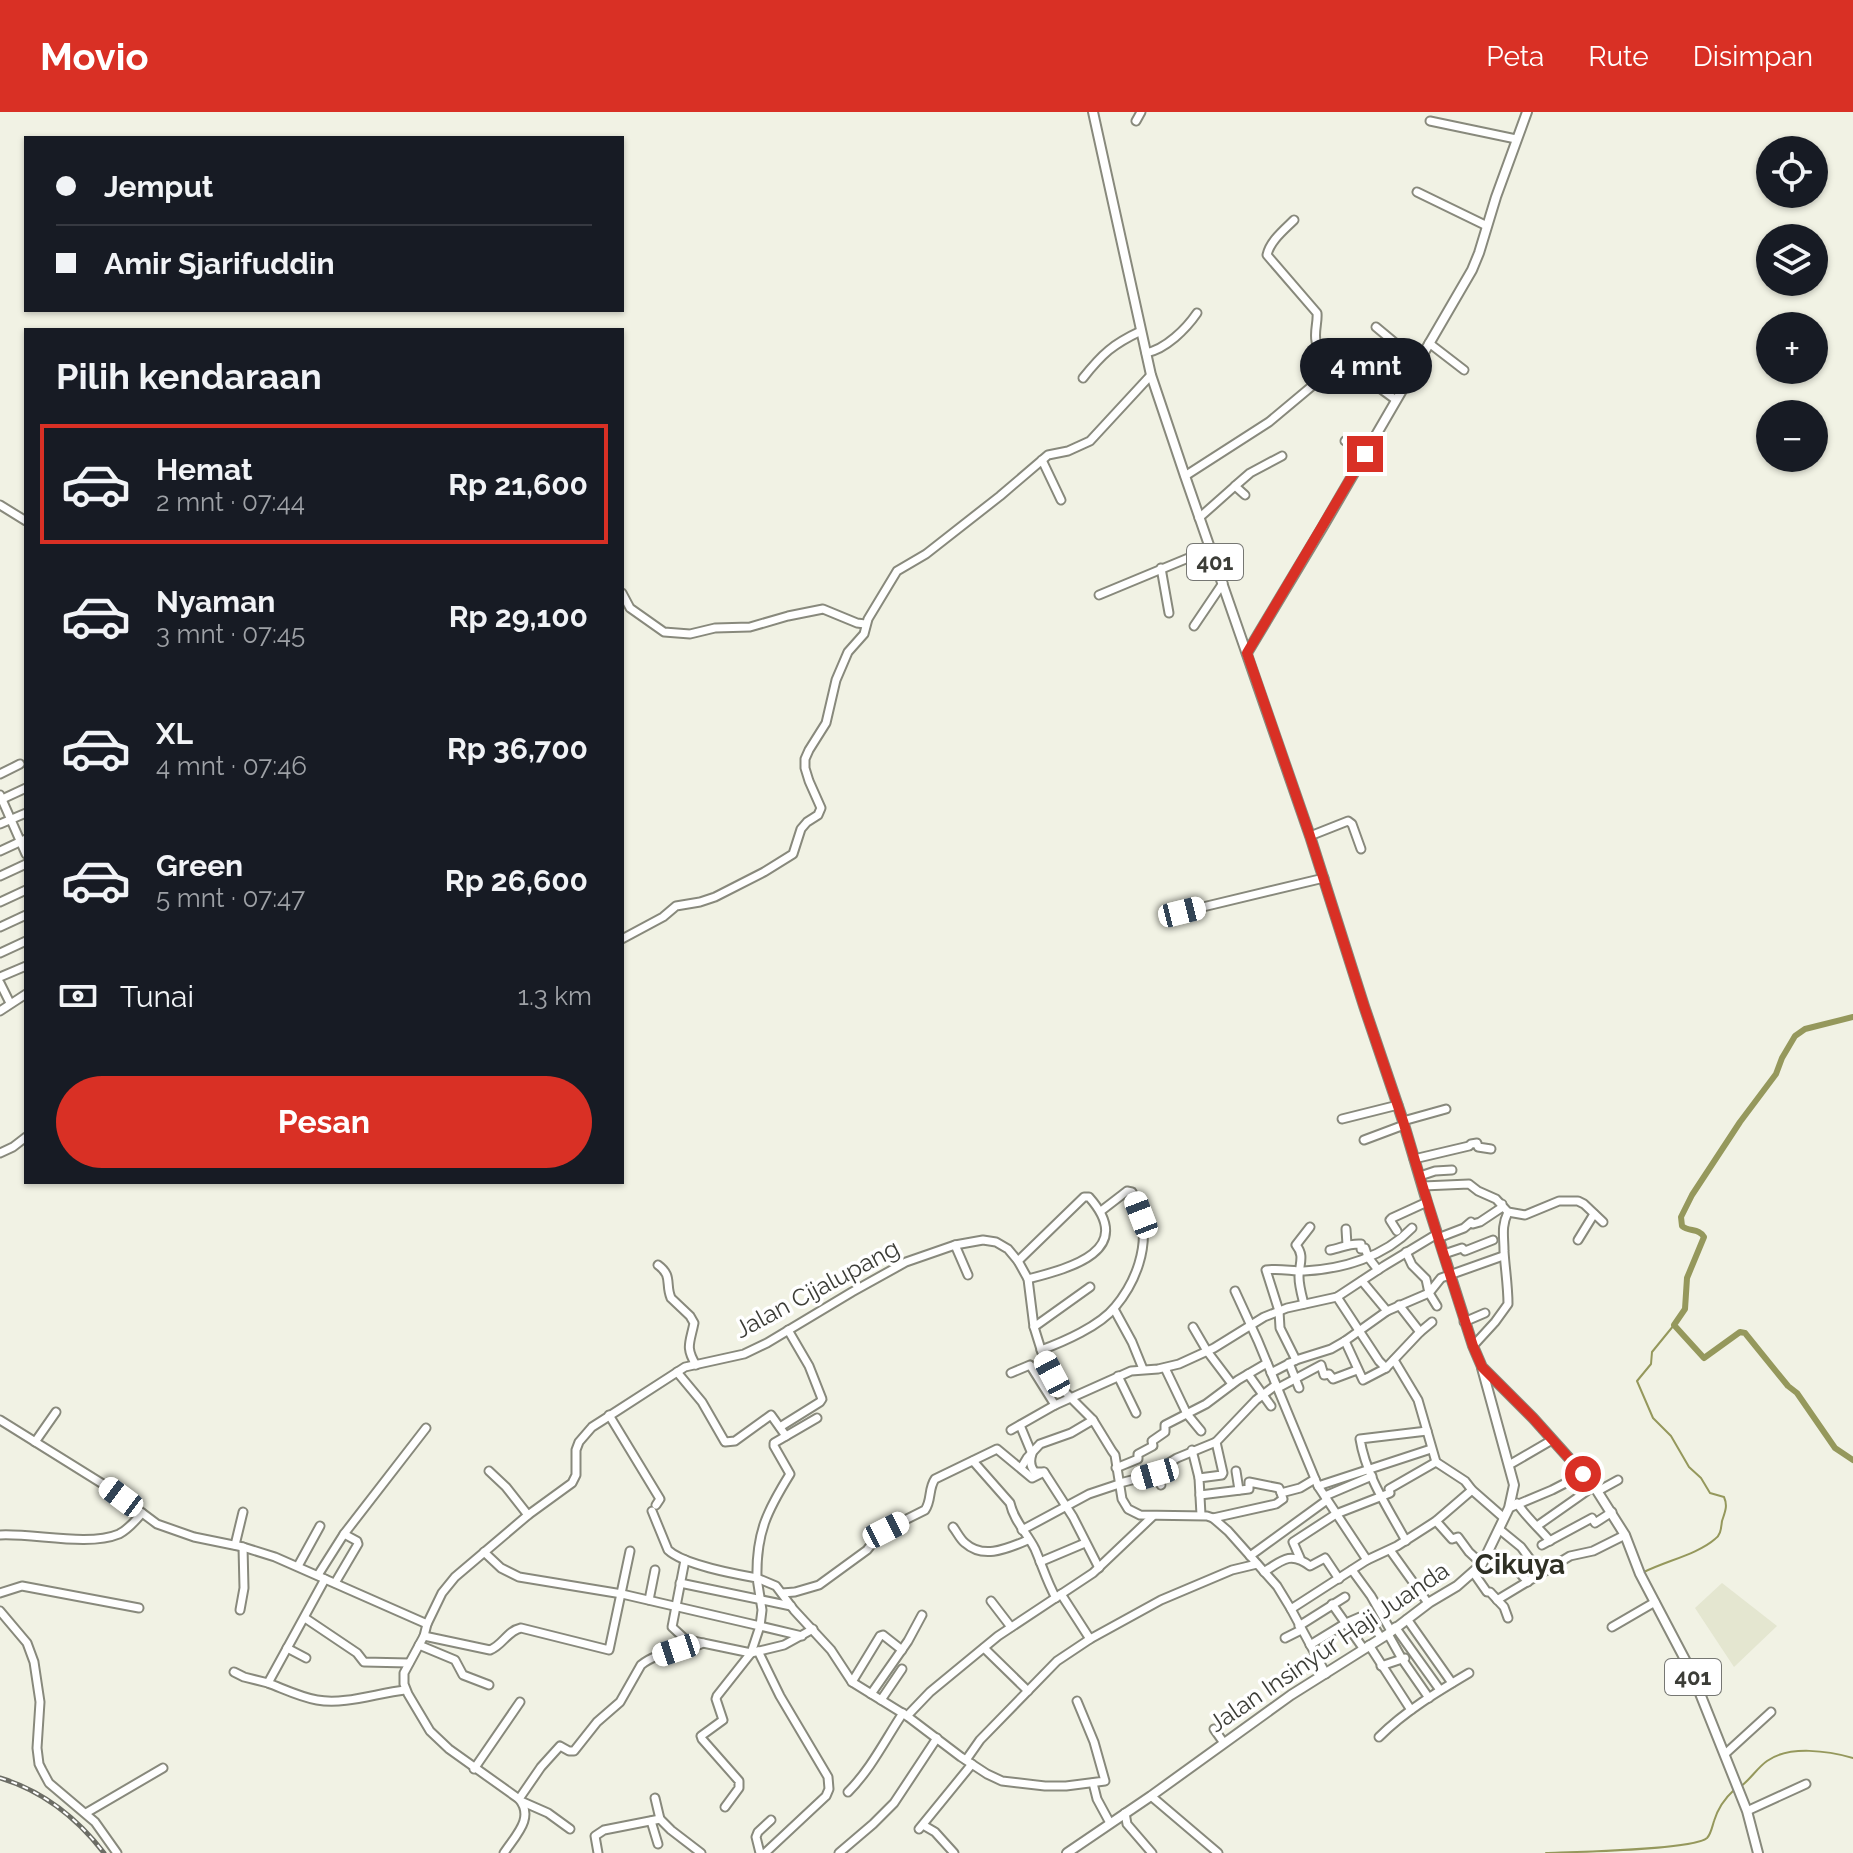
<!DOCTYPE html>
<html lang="id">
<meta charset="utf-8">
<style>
:root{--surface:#171b24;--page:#20242c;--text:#f1f3f6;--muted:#9ea1a6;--line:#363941;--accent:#d93025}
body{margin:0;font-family:Raleway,sans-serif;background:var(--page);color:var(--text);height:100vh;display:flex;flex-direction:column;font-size:30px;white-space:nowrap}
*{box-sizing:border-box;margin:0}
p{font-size:26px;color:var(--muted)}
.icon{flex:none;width:44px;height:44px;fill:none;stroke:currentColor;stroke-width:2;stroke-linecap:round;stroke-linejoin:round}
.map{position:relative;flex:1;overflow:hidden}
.details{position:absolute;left:24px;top:216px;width:600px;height:856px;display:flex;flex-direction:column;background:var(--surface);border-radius:0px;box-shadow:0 2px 6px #0004}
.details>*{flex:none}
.top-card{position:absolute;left:24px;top:24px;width:600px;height:176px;border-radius:0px;box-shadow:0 2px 6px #0004;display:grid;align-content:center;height:176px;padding:0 32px;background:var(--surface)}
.tools{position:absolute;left:1756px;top:24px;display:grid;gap:16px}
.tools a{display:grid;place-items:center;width:72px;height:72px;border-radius:50%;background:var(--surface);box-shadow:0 2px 6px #0004;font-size:40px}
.end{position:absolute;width:36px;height:36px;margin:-18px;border:10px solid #d93025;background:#fff;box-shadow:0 0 0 4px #fff}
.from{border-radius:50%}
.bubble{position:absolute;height:56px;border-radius:28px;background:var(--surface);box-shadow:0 2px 6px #0004;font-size:26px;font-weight:700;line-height:56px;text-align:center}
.car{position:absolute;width:24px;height:48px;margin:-24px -12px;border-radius:10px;box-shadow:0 0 6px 2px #0007;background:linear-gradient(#fff 24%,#345 0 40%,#fff 0 76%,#345 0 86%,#fff 0)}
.top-card b{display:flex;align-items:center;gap:28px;height:76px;font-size:30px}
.top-card b+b{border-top:2px solid var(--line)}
.top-card i{width:20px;height:20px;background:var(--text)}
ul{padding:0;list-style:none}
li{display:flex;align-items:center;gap:24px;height:120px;margin:0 16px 12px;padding:0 16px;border:4px solid transparent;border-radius:0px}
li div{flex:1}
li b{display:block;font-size:30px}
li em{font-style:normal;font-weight:700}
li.current{border-color:var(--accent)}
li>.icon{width:72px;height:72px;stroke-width:1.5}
h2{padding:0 32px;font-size:36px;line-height:96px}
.pay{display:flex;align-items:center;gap:20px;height:88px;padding:0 32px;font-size:30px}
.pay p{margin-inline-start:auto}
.cta{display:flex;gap:16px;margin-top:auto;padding:16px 32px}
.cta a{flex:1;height:92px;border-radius:48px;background:var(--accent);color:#fff;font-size:32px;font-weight:700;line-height:92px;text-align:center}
header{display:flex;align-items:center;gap:48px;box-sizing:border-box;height:112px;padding:0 40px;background:var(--accent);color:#fff}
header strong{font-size:38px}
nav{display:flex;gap:44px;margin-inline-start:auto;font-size:28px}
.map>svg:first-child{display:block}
</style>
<header>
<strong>Movio</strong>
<nav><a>Peta</a><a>Rute</a><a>Disimpan</a></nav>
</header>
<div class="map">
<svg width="1853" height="1741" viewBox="0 0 1853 1741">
<rect width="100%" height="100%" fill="#f1f2e4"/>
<path fill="#e4e6d0" d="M1722,1471L1777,1514L1734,1555L1695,1496Z"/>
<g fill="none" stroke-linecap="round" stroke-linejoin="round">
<g stroke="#95985c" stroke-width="2">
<path d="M1644,1460C1666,1449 1698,1442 1715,1427C1721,1423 1721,1416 1722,1409C1725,1400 1728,1394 1724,1385L1710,1381L1701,1366L1689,1355L1671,1324L1653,1306L1637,1269L1651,1252L1652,1240L1674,1213"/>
<path d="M1740,1675C1751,1667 1757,1656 1767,1649C1789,1633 1829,1639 1853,1646"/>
<path d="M1546,1741C1570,1740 1694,1738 1707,1726C1711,1722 1712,1715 1714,1709C1718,1696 1724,1687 1734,1678"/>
</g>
<path stroke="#95985c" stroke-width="6" d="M1853,905L1805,917L1795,924L1782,946L1776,962L1740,1010L1692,1083L1681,1105L1682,1114C1689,1120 1699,1116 1704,1125L1687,1166L1685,1197L1674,1213L1704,1246L1740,1220L1745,1221L1788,1274L1797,1281L1835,1336L1853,1348"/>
<g stroke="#88897c" stroke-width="11">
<g id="minor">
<path d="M1136,9L1141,0"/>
<path d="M1430,9L1516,27"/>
<path d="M1417,80L1487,114"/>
<path d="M1376,215L1418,250"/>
<path d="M1429,231L1464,258"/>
<path d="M1146,241C1166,237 1186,217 1197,201"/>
<path d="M1083,266C1102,242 1113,232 1141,219"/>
<path d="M1374,272L1396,288"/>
<path d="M1345,329L1365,342"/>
<path d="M1042,348L1061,388"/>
<path d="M1185,364L1269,310L1330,259C1329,247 1317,241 1316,229C1314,219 1318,210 1317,201L1267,143C1270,129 1284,118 1294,108"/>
<path d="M1235,374L1250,361L1282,344"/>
<path d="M0,393L26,409"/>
<path d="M1199,406L1235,374L1245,383"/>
<path d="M1161,456L1169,501"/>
<path d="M622,481L630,496L664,520L690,522L715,516L750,515L788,504L823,497L857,511L865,512"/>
<path d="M1099,483L1210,437"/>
<path d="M1194,514L1223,471"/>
<path d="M0,662L20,652"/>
<path d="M0,683L26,742"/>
<path d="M0,688L26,676"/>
<path d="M0,712L26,701"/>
<path d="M1310,724L1348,709L1352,712L1361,737"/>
<path d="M0,739L26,727"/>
<path d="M0,764L26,752"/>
<path d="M0,790L26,778"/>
<path d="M1182,800L1324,766"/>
<path d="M0,815L26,803"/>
<path d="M622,827L663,805L676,794L700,790L715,785L764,760L793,742L801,717L807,710L818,703L821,696L809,669L805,656V647L809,638L826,611L836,568L848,540L864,522L868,507L897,459L926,442L1000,384L1048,343L1068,339L1090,329L1151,263"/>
<path d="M0,841L26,829"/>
<path d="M0,865L26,854"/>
<path d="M0,871L10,891"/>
<path d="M0,899L26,882"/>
<path d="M1342,1007L1398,993"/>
<path d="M1403,1009L1446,997"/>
<path d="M1364,1028L1404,1013"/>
<path d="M0,1041L13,1035L26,1025"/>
<path d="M1414,1047L1469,1034L1471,1032L1477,1031L1478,1035L1491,1037"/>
<path d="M1420,1064L1435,1059L1452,1058"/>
<path d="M1423,1074L1469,1072L1478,1079L1496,1087L1508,1100L1525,1103L1559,1089H1578L1584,1092L1603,1110"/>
<path d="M1346,1117L1347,1133"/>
<path d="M1397,1119L1390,1108L1392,1106L1427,1090"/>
<path d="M1438,1126L1464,1116L1471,1110L1473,1112L1480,1110L1501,1096L1502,1092"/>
<path d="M1578,1128L1594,1102"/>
<path d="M955,1133L968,1163"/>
<path d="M1330,1138C1341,1136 1349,1131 1361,1132V1137L1365,1136L1368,1145L1378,1158"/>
<path d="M1406,1140L1412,1153L1426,1167L1429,1181L1437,1194"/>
<path d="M1444,1142L1462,1136L1465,1139L1493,1128"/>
<path d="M1018,1149L1084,1085H1089C1137,1139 1070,1156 1028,1167"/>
<path d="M658,1153C673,1164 665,1172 671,1186L690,1204L694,1211C690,1231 685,1235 696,1253"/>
<path d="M1362,1169L1387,1199"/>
<path d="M1235,1179L1258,1229L1318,1374L1367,1448"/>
<path d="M1337,1185L1379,1249L1386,1256"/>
<path d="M1304,1192C1302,1184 1299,1174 1299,1165C1299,1152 1305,1144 1296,1133L1310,1115"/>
<path d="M1399,1193L1420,1220L1432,1210"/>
<path d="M1114,1197L1132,1230L1143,1257"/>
<path d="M1464,1210L1485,1201"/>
<path d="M1034,1215L1090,1175"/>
<path d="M1193,1215L1207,1239L1232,1272"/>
<path d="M1345,1229L1363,1268L1386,1256L1420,1220"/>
<path d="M1473,1234L1495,1210L1508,1192C1508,1174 1505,1156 1504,1139C1504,1124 1501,1115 1508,1100"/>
<path d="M1041,1238C1063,1230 1100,1214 1115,1195C1136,1170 1149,1135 1141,1103C1139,1095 1135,1087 1132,1080L1127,1079L1101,1099"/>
<path d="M1296,1248L1280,1216L1279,1199L1266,1158C1279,1156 1291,1159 1304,1159C1343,1157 1384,1145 1412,1116"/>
<path d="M1394,1248L1418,1288L1436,1350L1465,1369L1472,1378L1504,1406"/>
<path d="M1289,1251L1299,1276"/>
<path d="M1165,1256L1187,1302L1201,1319"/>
<path d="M677,1260L702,1290L725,1330L735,1329L771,1303L786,1324"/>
<path d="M1011,1261L1030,1253L1055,1293"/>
<path d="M1271,1261L1296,1248L1331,1237L1345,1229L1387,1199L1429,1181L1441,1166L1503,1144"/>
<path d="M1248,1262L1271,1294"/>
<path d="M1118,1264L1136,1301"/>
<path d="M1278,1276L1321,1253L1324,1263L1329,1262L1333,1267L1357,1258"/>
<path d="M609,1303L660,1387L656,1393"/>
<path d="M817,1306L774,1331V1334L790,1362C767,1399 756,1421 757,1466L776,1474L794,1498L831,1538L852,1570L907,1604L961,1645L987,1662L1002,1669L1045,1674H1066L1105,1669L1094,1630L1077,1589"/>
<path d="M0,1308L106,1374L157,1412L194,1425L243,1435L275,1445L427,1512L442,1481L455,1465L528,1403L572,1371L576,1363V1338L579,1330L592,1315L603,1308L685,1255L744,1242L767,1231L852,1180L906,1150L955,1133L983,1128L996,1130L1008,1137L1018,1149L1028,1167L1034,1215L1044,1247L1062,1277L1093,1308L1112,1339L1115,1343L1122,1387L1128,1397L1140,1403L1207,1404L1213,1406L1228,1419L1277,1474L1291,1497L1326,1562"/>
<path d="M1020,1313L1032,1342C1030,1348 1030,1355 1035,1360H1044L1073,1405L1099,1456"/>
<path d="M780,1315L820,1290L822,1287L809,1254L788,1218"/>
<path d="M1011,1318L1055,1293L1131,1259L1158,1257L1179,1252L1214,1236L1264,1205L1287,1196L1337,1185L1384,1154L1437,1122"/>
<path d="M35,1330L56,1300"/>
<path d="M1192,1338L1199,1366"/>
<path d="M973,1349L1010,1391C1014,1409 1027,1421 1035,1437C1042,1453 1047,1470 1056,1486"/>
<path d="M1509,1353L1552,1328"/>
<path d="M1021,1356L1027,1346L1040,1332L1071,1321L1093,1308"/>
<path d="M1116,1356L1138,1347V1342L1153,1334L1152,1329L1165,1320V1313L1206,1292L1238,1268L1267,1251"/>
<path d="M489,1359L506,1375L528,1403"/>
<path d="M1236,1359L1239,1378"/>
<path d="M1155,1362L1161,1373"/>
<path d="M1120,1371L1155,1362L1164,1354L1177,1346L1216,1330"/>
<path d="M1318,1374L1431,1337"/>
<path d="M1598,1379L1618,1368"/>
<path d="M1200,1383L1249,1377V1370L1279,1376L1281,1381"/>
<path d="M1325,1384L1372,1364"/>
<path d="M1517,1391C1526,1405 1539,1416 1550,1429"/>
<path d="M1509,1396L1552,1378L1583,1362"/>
<path d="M652,1399L668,1438C684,1453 735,1462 757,1466L762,1498L760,1514L802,1524"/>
<path d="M1201,1403L1199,1366L1222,1363L1223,1361L1216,1330L1256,1288L1276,1273"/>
<path d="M1213,1406L1276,1392L1283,1387L1281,1381L1300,1376L1315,1367"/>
<path d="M1436,1409L1452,1427L1458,1425L1469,1440L1482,1452"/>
<path d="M1537,1414L1594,1374"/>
<path d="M953,1415C957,1420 960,1427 965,1431C984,1448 1008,1436 1028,1428"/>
<path d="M1499,1417L1521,1435L1536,1455L1544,1452L1547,1458"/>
<path d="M1022,1418L1089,1382L1119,1372"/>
<path d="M0,1423C34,1421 88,1435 119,1422C129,1417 135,1409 142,1401"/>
<path d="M1406,1429C1388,1396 1366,1364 1360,1327L1427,1319"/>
<path d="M235,1433L243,1400"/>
<path d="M1542,1433L1592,1406L1595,1411L1612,1400"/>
<path d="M1390,1438L1428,1491"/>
<path d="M1489,1439L1517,1458L1528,1470"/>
<path d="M484,1440L501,1456L519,1465L622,1482L760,1514L751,1541L717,1584L716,1587L723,1608L701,1624L702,1627L739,1669V1676L725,1695"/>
<path d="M1250,1444L1327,1388"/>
<path d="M1300,1446L1293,1430L1336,1402L1390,1381L1389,1377L1436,1350"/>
<path d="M685,1448L672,1515L685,1527L703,1531"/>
<path d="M1040,1450L1085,1431"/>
<path d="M298,1454L320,1414"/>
<path d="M1352,1458L1371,1484L1391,1519"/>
<path d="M1264,1460C1282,1448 1291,1439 1310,1454L1325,1446L1339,1467"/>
<path d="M1473,1460L1487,1480H1490L1504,1495L1508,1506"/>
<path d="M318,1463L344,1422"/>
<path d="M325,1467L268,1571C284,1577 300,1585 317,1588C345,1593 377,1581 405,1578"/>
<path d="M335,1471L358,1432L357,1429L344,1422L426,1316"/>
<path d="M680,1471L791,1494"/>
<path d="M0,1481L22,1474L139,1496"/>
<path d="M782,1481L795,1480L819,1473L867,1438L881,1420L925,1398C932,1388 928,1377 935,1367L997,1337L1032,1366L1044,1360"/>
<path d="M1061,1482L1090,1527"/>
<path d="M649,1488L655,1458"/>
<path d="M1497,1488L1570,1444L1593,1439L1625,1423"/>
<path d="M991,1489L1011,1515"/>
<path d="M1332,1492L1363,1536"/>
<path d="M1291,1497L1367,1448L1397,1434L1436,1409L1472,1378"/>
<path d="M240,1498L244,1476L243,1435"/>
<path d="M0,1499L27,1531L34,1550L40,1590L37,1636L39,1652L42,1658L49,1671L95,1710L117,1741"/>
<path d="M305,1506L357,1541L364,1550L409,1551"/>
<path d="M1407,1507L1452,1571"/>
<path d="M427,1512L424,1524L404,1561V1572L408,1582L430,1619L449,1637L519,1687C535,1706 515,1724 504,1741"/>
<path d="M1299,1514L1345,1485"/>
<path d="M1395,1515L1440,1578"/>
<path d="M1612,1515L1655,1490"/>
<path d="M1388,1522L1402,1547L1429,1586"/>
<path d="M424,1524L490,1538C503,1533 507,1519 521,1516L609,1538L630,1439"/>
<path d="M1285,1526L1301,1518"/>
<path d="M419,1533L455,1548L463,1563L489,1573"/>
<path d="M1310,1533L1346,1511L1360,1505L1373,1513L1381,1526"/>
<path d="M1369,1533L1411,1598"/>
<path d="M287,1536L306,1546"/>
<path d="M984,1536L1028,1579"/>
<path d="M758,1539L780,1584L828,1665L829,1677L826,1684L765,1741"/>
<path d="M1381,1554L1405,1546"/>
<path d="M234,1560L244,1565L268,1571"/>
<path d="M852,1570L880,1524L883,1523L902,1538"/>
<path d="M871,1582L908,1529L922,1503"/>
<path d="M881,1588L902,1557"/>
<path d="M907,1604L930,1580L998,1524L1093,1461L1153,1404"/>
<path d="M1214,1617L1224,1631"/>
<path d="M1379,1625C1405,1599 1437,1580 1469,1561"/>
<path d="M1725,1642L1771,1600"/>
<path d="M966,1648L980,1628L1057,1549L1090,1527L1161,1488L1232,1458L1257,1452"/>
<path d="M474,1657L520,1590"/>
<path d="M1093,1671L1097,1687L1110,1711"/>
<path d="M848,1680C871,1657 885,1628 903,1601"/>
<path d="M1151,1684L1218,1741"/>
<path d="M655,1686L660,1707L671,1718L701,1741"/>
<path d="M519,1687L541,1655L560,1634L569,1639H574L597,1610L620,1590L641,1553C659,1538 683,1541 703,1531L751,1541L784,1533L813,1517"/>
<path d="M523,1690L548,1701L570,1717"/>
<path d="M1747,1699L1806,1672"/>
<path d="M86,1701L163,1656"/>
<path d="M1125,1701L1127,1712L1152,1741"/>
<path d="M651,1709L658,1732"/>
<path d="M923,1713L935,1720L954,1741"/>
<path d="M919,1717L972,1652"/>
<path d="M598,1741L595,1724L604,1718L660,1707"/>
<path d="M760,1741L756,1725L758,1720L771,1708"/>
<path d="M839,1741L873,1712L894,1691L937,1626"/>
</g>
</g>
<g stroke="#88897c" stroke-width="12">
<g id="major">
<path d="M1093,0L1151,263L1185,364L1310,724L1364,894L1403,1009L1427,1090L1473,1234L1482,1255L1533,1306L1594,1374L1625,1423L1640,1462L1691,1559L1747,1699L1758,1741"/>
<path d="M1247,541L1322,416L1472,158L1479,141L1496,85L1527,0"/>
<path d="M1067,1741L1151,1684L1291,1583L1388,1522L1430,1490L1457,1474L1482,1452L1509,1396L1514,1373L1482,1256"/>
</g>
</g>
<use href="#minor" stroke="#fff" stroke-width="7"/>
<use href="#major" stroke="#fff" stroke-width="8"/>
<g stroke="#6c6d65" stroke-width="5">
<path id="rail" d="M0,1666C43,1679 77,1706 104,1741"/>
</g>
<use href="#rail" stroke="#fff" stroke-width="2" stroke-dasharray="6" stroke-linecap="butt"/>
</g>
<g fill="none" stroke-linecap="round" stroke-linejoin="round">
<path stroke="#d93025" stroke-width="10" d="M1365,342L1247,541L1310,724L1364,894L1403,1009L1437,1122L1473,1234L1482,1255L1533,1306L1583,1362"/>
</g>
<g text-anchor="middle" stroke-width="7" stroke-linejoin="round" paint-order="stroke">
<g fill="#fff" stroke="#767773" stroke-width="2">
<rect x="1187" y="432" width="56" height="36" rx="6"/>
<rect x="1665" y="1547" width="56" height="36" rx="6"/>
</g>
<g font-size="22" font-weight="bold" fill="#3c3d37">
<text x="1215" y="458">401</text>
<text x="1693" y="1573">401</text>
</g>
<g font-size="24" fill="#3c3d37" stroke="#fff">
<text transform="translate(817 1177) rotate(-28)" y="8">Jalan Cijalupang</text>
<text transform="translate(1329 1535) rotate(-34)" y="8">Jalan Insinyur Haji Juanda</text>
</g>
<g font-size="28" font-weight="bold" fill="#2f3025" stroke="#fff">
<text x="1520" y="1462">Cikuya</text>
</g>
</g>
</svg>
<div class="tools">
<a><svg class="icon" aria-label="locate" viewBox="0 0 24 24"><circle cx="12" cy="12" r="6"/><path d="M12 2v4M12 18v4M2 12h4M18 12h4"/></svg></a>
<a><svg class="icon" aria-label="layers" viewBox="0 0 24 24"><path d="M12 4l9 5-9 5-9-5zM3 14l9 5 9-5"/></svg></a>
<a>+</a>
<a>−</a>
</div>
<i class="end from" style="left:1583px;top:1362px"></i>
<i class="end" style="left:1365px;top:342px"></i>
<div class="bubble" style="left:1300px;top:226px;width:132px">4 mnt</div>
<i class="car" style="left:1182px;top:800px;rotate:76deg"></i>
<i class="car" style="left:1141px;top:1103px;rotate:339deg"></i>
<i class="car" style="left:1052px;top:1262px;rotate:332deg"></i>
<i class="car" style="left:1155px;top:1362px;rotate:254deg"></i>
<i class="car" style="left:121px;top:1385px;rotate:307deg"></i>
<i class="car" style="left:886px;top:1418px;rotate:63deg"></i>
<i class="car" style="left:676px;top:1538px;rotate:252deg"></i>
<div class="top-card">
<b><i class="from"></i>Jemput</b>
<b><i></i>Amir Sjarifuddin</b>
</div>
<section class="details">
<h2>Pilih kendaraan</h2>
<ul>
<li class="current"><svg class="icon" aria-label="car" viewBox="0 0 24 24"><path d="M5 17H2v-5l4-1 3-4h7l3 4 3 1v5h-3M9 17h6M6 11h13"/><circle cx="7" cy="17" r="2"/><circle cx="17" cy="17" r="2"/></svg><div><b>Hemat</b><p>2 mnt · 07:44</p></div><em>Rp 21,600</em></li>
<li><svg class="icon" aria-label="car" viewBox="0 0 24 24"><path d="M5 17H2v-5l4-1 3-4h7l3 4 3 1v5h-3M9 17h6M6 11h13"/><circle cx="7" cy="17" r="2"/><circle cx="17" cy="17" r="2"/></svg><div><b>Nyaman</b><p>3 mnt · 07:45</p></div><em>Rp 29,100</em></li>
<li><svg class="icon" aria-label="car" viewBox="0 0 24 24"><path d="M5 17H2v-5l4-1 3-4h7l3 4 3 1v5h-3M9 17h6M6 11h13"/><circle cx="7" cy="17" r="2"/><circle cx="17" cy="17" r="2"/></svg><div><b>XL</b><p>4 mnt · 07:46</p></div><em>Rp 36,700</em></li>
<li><svg class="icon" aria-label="car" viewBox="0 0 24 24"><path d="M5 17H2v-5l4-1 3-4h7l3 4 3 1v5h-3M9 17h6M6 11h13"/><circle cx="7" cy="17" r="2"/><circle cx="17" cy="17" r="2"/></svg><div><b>Green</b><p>5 mnt · 07:47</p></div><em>Rp 26,600</em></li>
</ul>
<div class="pay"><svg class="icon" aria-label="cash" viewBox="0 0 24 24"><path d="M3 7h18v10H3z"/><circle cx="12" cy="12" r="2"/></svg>Tunai<p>1.3 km</p></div>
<div class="cta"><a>Pesan</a></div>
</section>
</div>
